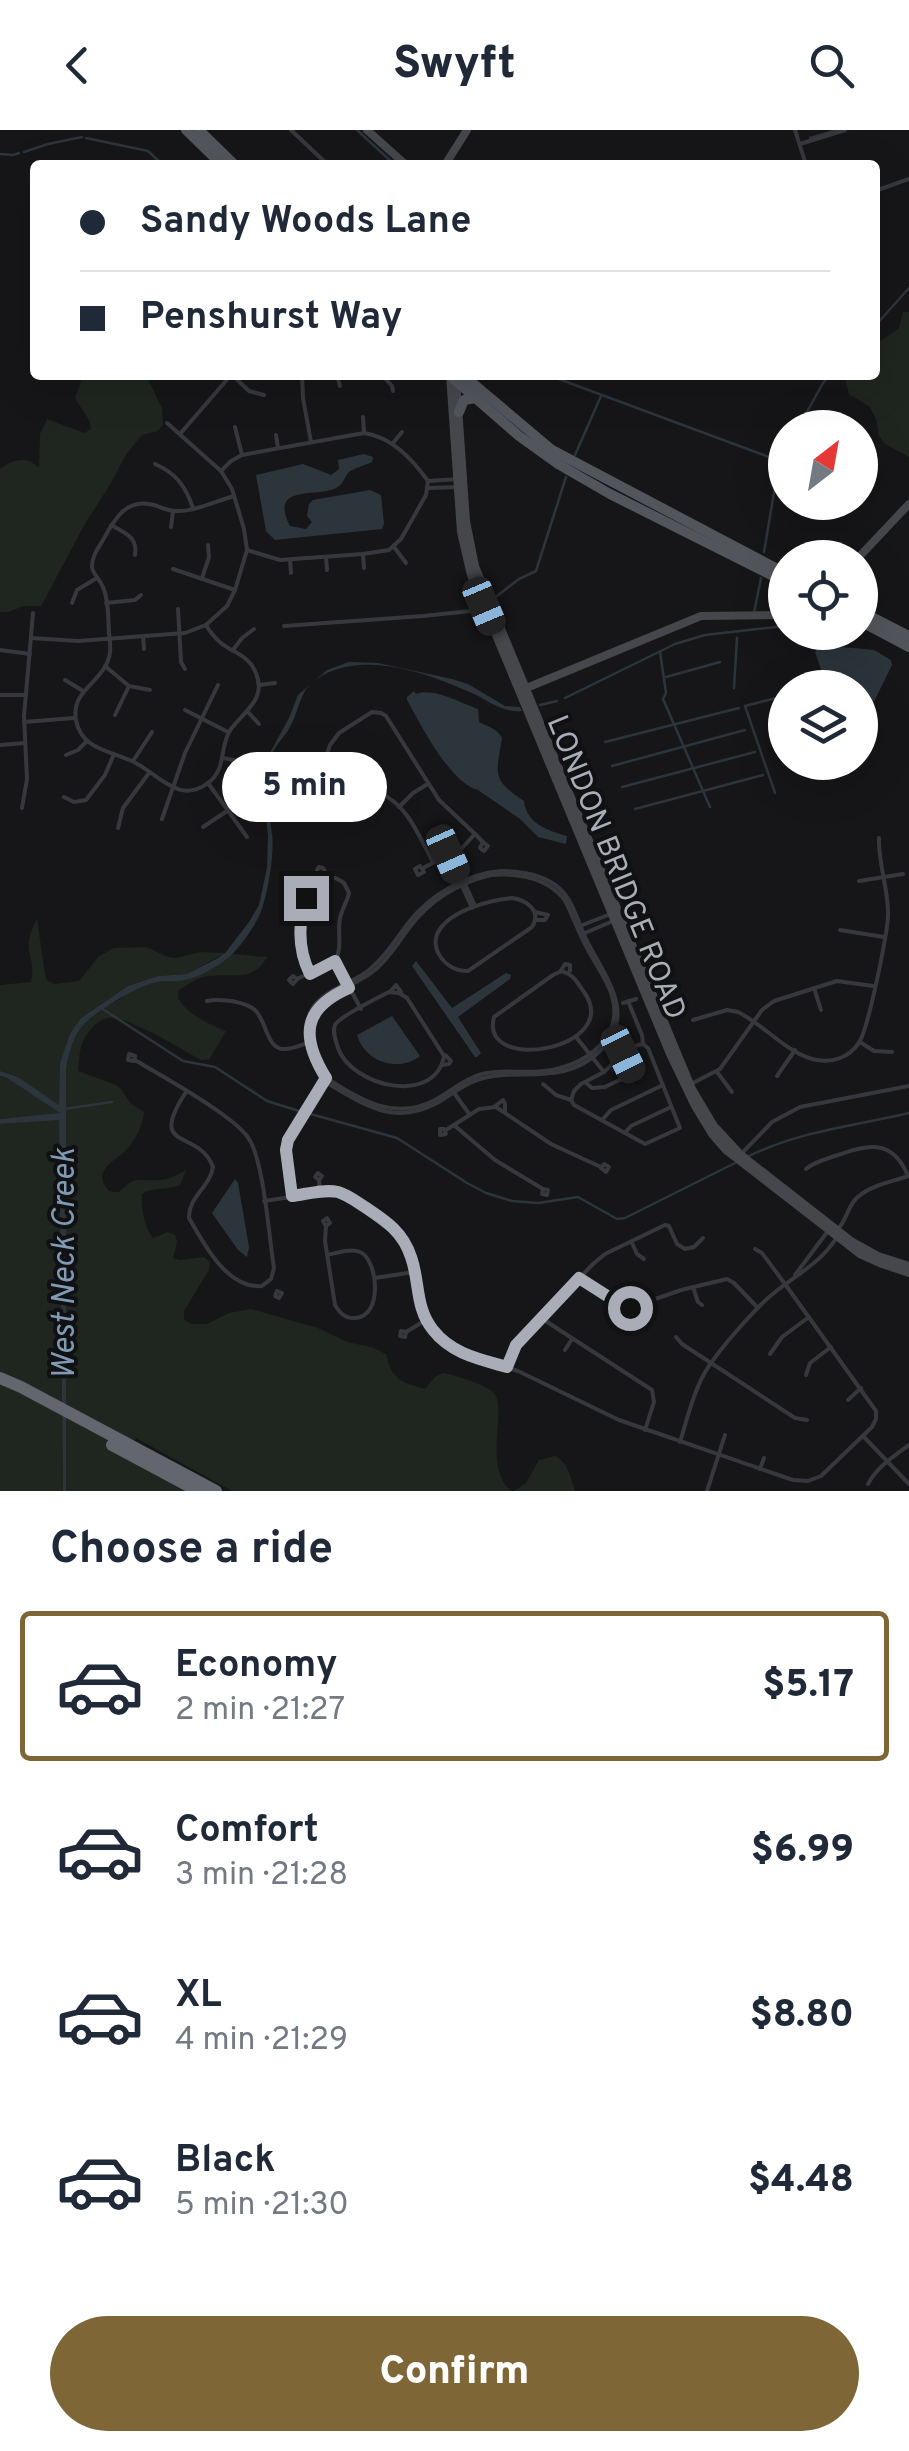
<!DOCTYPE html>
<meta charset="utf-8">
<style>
:root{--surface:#fff;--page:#f6f6f7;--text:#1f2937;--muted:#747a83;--line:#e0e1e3;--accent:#7e6636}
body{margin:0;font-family:Overpass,sans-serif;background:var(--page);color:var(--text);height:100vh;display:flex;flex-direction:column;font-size:38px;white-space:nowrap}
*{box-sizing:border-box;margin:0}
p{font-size:32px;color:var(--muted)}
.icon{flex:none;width:55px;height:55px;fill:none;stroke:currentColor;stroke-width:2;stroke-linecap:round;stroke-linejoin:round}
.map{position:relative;height:1361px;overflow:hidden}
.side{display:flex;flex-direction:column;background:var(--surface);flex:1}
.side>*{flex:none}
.hud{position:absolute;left:30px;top:30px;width:850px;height:220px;border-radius:10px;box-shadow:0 10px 40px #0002;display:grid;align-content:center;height:220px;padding:0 50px;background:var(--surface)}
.needle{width:65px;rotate:31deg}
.controls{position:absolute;left:768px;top:280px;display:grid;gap:20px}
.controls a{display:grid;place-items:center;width:110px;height:110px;border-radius:50%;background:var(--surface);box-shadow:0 10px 40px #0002;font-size:50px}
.end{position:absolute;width:45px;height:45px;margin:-22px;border:12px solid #a8adb8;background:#111;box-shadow:0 0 0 5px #111}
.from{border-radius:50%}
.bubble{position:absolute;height:70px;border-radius:35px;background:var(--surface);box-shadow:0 10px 40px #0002;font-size:32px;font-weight:800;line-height:70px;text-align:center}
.car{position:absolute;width:30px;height:60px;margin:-30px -15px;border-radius:12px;box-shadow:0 0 8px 2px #0007;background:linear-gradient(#222 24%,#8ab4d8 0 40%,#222 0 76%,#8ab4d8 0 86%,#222 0)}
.hud b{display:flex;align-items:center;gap:35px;height:95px;font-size:38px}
.hud b+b{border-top:2px solid var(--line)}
.hud i{width:25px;height:25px;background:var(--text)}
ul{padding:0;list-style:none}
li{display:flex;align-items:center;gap:30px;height:150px;margin:0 20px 15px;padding:0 30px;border:5px solid transparent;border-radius:10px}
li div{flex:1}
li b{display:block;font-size:38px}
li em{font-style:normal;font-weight:800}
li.active{border-color:var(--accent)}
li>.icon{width:90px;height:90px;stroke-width:1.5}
h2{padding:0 50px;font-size:45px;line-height:120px}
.primary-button{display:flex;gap:20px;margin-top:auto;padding:20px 50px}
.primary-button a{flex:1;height:115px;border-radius:60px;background:var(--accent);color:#fff;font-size:40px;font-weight:800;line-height:115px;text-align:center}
header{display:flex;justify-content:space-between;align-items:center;height:130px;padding:0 50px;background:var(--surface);font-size:45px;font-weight:800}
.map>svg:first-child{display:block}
</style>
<header><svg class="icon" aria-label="back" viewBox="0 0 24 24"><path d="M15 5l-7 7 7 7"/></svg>Swyft<svg class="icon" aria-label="search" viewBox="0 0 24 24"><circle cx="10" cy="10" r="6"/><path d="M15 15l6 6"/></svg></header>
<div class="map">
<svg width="909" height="1361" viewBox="0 0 909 1361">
<rect width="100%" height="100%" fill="#161618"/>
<g fill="#1e261f">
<path d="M903,182H909V327L885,314L879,306L876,289L870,277L849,264L844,245H875V215L899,198Z"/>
<path d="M83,245H146L162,278L163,295L158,301L142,305L127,323L108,358L86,392L41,476H24L8,482H0V339C13,330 26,325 39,338L40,304L47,289L84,303L91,299L89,290L75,268Z"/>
<path d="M37,789L45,844L47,851L55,854L79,851L99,826L114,818L146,817L168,827L176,828L200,822L225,823L187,844L158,846L128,856L81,888L60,933V976L18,947L0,941V855L31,852C37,824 19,822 37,789Z"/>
<path d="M232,824L267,827C254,852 232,843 209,846C198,847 188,854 179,860L178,868C187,884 209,894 226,901L209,930H201C183,920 125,884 107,888C95,891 84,906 81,917C79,924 79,933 78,941L116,955L122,960L130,973L144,982C143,994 136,1009 128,1018C119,1029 94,1038 105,1056C110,1063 111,1062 119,1062C137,1044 138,1052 160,1050C169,1050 178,1044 186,1040L180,1055C167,1061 153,1056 142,1064C141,1079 144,1096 153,1108L168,1102L175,1105L177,1112L173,1128L180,1130L204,1127L210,1132L209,1140L184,1181V1189L191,1194H207L229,1183L251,1179L318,1198L347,1212L371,1217L386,1224C392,1250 401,1252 425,1259L435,1247L443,1243C452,1244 489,1256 494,1263C508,1281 482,1335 511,1361H232L136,1308L126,1328L188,1361H66V940L70,919L75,908L82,896L98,881L120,869L132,859L163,850L182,851L216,837Z"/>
<path d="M0,946L7,948L59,982V985L0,989Z"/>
<path d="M59,989L63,1361H0V994Z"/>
<path d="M555,1326C568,1332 571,1348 575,1361H514L526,1353L539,1330Z"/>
</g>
<g fill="#2c353c">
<path d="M364,324L373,327L372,332C365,335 355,338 349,342C345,346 344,352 339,356C322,370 267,351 290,396L306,399L312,392L307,386L309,374L313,370L370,360L381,365L384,394L382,399L275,410L266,401L256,345L303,334L331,345L339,339L338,330Z"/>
<path d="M820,515L874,520L891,530L892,535L860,600V558L827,557L815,522Z"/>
<path d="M349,532L378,533L452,549L468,554L505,576L520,577L522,581C504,583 490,572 474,564C432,545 373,522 327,543C297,558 303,573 290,597C284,608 274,616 270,629C263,653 269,680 272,704C275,722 267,770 259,786C250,804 233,828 215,837C206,843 190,850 180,851C172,852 165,850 157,852C141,856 131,862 117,870C83,891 73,899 66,940V1361H63L59,990L0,994V989L60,983L7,948L0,946V941L18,947L59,975L60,933L70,904L81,888L128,856L158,846L187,844L218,828L226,822L249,792L259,775L267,738L268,705L265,678L267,628L289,588L298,565L327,540Z"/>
<path d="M414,561L416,564C434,557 460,573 478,579L479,592C487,596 498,599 502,608C496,645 491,649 524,671C526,693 548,701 567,706L566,714L538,707L520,689L478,660C450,653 421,595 407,570V567Z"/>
<path d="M416,831L452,878L506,843L511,845L510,849L458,887L481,923L477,927H475L412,836Z"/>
<path d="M392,886L420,926C398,943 365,932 357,905Z"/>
<path d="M235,1049L238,1053L249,1117L247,1127L238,1120L212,1083Z"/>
</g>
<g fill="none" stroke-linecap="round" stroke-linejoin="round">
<g stroke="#2c353c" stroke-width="2.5">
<path d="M357,0L395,35"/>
<path d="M86,8L148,21L163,35"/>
<path d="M810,8L837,0"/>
<path d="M24,22L48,14L82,7"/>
<path d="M0,24L13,25L19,23"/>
<path d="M875,196L909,158"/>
<path d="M548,245L780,331"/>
<path d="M798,298L823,253L830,245"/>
<path d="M575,325L601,266"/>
<path d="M764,422L778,339L785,323"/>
<path d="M497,466L519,449L536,441L566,347"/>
<path d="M754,483L761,448"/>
<path d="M660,522L666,563L663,569L710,677"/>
<path d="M666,547L720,532"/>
<path d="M734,558L737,508"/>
<path d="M565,568L675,514L705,505L785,496"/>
<path d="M540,575L557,571"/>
<path d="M605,612L739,578"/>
<path d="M612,636L745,600"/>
<path d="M622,657L755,622"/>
<path d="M775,663L745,576L784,566"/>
<path d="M635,679L763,645"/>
<path d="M101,878L183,931L215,937L267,971L299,981"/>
<path d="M64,979L112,972"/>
<path d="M307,983L397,1008L467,1053L486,1063L512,1071L538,1073L578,1067L617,1089L625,1088L735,1033"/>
<path d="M749,1026C800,1001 854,996 909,983"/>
</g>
<g stroke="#37383d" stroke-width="4">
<path d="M291,0L327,34"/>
<path d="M795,0L806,35"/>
<path d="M800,14L845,0"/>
<path d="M875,61L909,49"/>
<path d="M232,245L249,261L264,265"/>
<path d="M302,245L303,268L311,312"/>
<path d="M337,245L340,256"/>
<path d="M382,245L392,256L393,261"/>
<path d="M363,287L364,302"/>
<path d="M235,297L242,325"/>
<path d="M180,304L231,245"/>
<path d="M276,305L278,318"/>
<path d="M393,313L402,302"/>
<path d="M155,334C176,343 186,357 193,378"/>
<path d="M221,341L231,331L242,325L364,303C392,307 412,329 428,351L426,365L401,409L389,420L363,424L280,430L247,420"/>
<path d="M428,351L459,349"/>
<path d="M429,358L459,357"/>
<path d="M111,395C125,403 138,407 135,425"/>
<path d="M171,397L173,381"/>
<path d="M394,417L406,433"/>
<path d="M363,424L364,438"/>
<path d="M326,427L327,440"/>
<path d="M290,430L291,443"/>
<path d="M173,439L235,460"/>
<path d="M202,448L209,427L208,415"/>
<path d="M72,473L77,460L97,448"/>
<path d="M106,473L135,470L141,465"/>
<path d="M178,479L181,532L185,539"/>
<path d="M206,495C210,502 215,508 221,513C233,523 248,525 255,541C268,569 245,580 231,599C219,615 227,640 208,653C179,675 158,644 134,632C112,621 81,620 76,590C71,562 98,554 107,533C112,523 110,513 109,503C108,488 109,471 103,457C100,450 94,445 92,438C91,428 98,418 103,410C114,390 126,367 154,375C161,377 168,381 176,381C194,382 216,371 234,366"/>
<path d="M284,496L423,486L471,481L481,477"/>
<path d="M143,506L144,519"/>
<path d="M31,508L78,511L185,503L206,495L227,476L235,460L247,420L244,399L232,359L221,341L167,293"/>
<path d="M0,520L30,524"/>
<path d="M233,520L242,508L254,499"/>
<path d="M105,536L129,556L150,560"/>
<path d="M65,550L83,561"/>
<path d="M259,555L275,553"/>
<path d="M0,565H25"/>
<path d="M185,580L228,602"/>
<path d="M248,582L259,594"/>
<path d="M115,585L129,556"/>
<path d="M24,592L74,588"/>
<path d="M0,615L25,613"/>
<path d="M66,625L78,620L87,611"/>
<path d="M223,628L243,632"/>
<path d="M133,631L152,602"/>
<path d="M208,653L247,707"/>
<path d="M64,667L74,672L86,670L105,645L114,624"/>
<path d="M399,677L413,663L426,655"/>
<path d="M22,678L27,649L24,586L33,483"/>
<path d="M162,689L185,623L218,555"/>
<path d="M203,697L242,671"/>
<path d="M118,698L123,678L149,643"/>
<path d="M475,704L483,712L480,718L484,721L488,716L483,712"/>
<path d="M451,723L475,776"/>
<path d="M448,724L472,778"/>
<path d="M420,736L424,742L418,745L415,739Z"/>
<path d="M423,738L462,718L475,704L439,670L386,586L381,583L372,582L339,603L330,615L319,648C322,679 360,654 380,663C409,676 419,707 433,732"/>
<path d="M501,741C521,741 543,744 559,758C574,771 578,794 587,811C605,847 638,885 600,921C562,958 518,936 477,950C462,955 451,965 437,973C392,997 363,973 325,952C310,934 300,900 312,879C324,859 352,854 369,840C386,826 396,809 409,792C431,764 466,744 501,741Z"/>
<path d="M491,745C518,743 546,747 564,769C573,785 578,802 587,818C595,834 607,849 612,866C624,907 587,933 552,940C529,945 505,938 482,944C464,949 451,961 435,970C396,991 361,971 328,949C315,933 305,904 314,885C323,863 356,856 375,840C389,828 398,813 409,798C429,771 458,753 491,745Z"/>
<path d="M318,749L317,740L319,737L323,738L327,745"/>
<path d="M859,751L903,744"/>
<path d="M512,768C527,770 542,781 532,797L468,841C448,843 426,818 440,799C453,780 490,770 512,768Z"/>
<path d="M535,782L548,785L545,790H536"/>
<path d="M580,796L608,785"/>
<path d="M840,800L884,807"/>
<path d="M585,803L613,791"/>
<path d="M562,841C574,845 577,852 584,862C624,919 479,945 494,887L553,845Z"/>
<path d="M560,842L565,834L570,835V841"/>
<path d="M310,844C305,834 302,824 301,813C298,787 307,727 344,753L349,763C347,772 342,779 340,788C337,804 343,817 335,831L361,879"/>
<path d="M293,846L297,849L293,854L289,850Z"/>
<path d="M297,849L335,831"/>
<path d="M814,858L821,880"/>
<path d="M389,862L399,863L407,868L444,926C435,976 352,957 338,918C336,911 332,903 335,895C339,887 379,867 389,862Z"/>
<path d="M390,862L396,855L401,862"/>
<path d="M207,871C216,869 222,870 232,871C240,873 248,874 255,880C266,890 266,916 282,919C290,920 299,916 307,913"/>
<path d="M623,873L636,869"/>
<path d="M693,890L727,880L738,882C763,894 790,926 817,930C833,933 849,927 858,914C868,902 887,805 888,786C889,760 878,734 879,708"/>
<path d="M576,907L604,942"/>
<path d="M860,912L874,921L892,922"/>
<path d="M129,924L135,926L134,931L128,930Z"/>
<path d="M135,930C161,946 235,986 249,1009C264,1032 269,1108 274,1138L271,1149L262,1156C227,1159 204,1114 189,1088C188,1067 210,1057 213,1037C199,998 146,1023 186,962"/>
<path d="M442,935L449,934L451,931L445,925"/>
<path d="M717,942L732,962"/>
<path d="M777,946L795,920"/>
<path d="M586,953L592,958L605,957L632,944L623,924"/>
<path d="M543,954L556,965L571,970L574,975L645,1014L680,998L648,918L643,914L642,905L628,871"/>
<path d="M689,955L720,939L762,880L774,871L837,851L873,856"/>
<path d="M452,960L470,985"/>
<path d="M571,970L574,961L581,954L604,942L631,917L643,914"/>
<path d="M494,977L503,970L505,974V981"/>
<path d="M603,989L611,980L663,955"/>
<path d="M455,996L495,1030L543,1059"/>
<path d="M440,999H444L446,1004L440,1005Z"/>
<path d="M446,1000L479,979L496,977L551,1014L601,1037"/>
<path d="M625,1003L631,996L671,977"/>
<path d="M743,1022L772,992L800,977L909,956"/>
<path d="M604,1034L609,1037L606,1042L601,1038Z"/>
<path d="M806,1039C814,1032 824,1030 835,1026C867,1015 892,1007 908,1046"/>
<path d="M319,1050L315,1047L318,1043L322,1046L319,1050L320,1062"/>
<path d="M543,1059L548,1060L547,1065L542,1064Z"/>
<path d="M292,1066L286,1020L287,1010L324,952"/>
<path d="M289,1067L282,1020L284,1009L322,949"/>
<path d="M264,1071L331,1061L347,1065L390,1093L400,1104L412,1129L417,1165L423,1184L432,1199L449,1216L465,1224L518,1241L619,1290L793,1350L808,1351L821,1346L872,1297L876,1289V1281L785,1154L762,1123L755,1119"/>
<path d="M326,1096L323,1091L327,1088L330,1093L326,1096L325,1111L335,1175C340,1183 344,1188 354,1188C384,1188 378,1129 360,1122C350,1118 337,1123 327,1125"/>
<path d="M837,1100C846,1091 847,1080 854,1071C866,1056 891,1052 909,1046"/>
<path d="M632,1113L637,1124L644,1129"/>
<path d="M795,1145L828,1101"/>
<path d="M375,1148L414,1142"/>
<path d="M579,1148L623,1176L630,1178L681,1160L727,1149L734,1153L758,1178"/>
<path d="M693,1157L698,1172L702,1175"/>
<path d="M277,1161L282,1163L279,1168L275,1166Z"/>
<path d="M541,1188L652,1260L654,1272L645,1300"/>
<path d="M401,1201L406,1202L405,1207L400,1206Z"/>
<path d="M406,1202L426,1190"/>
<path d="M676,1207L682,1214L795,1288L807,1290"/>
<path d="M565,1220L572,1209"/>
<path d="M770,1224L782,1207L809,1187"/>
<path d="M507,1237L516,1215L593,1134L605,1124L665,1095L669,1096L677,1114L685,1119L694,1117L703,1108"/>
<path d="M806,1245L810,1233L831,1217"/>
<path d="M848,1270L861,1258"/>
<path d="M863,1306L909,1354"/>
<path d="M680,1312C687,1290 692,1266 703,1246C713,1226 756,1177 774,1163C797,1144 821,1133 837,1107"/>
<path d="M760,1339L764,1328"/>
<path d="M868,1354C877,1337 894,1326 909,1315"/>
<path d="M707,1361L725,1305"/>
</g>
<g stroke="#45474d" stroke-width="8">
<path d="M367,0L406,35"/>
<path d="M445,35L467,0"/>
<path d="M450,245L461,402L471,445L670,924L695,976L712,1004L726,1020L860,1124L882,1134L909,1143"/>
<path d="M456,249L466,391L475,436L692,959L714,996L741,1025L851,1111L878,1126L909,1136"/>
<path d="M858,428L909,374"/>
<path d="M524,559L701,486L785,485"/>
</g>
<g stroke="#53555c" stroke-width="10">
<path d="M186,0L222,35"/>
<path d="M199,0L235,35"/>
<path d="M449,245L519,306L558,334L610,364L785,452"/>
<path d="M463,245L552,320L785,443"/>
<path d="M459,282L464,270L476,268"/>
<path d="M860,481L909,506"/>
<path d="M860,491L909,517"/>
</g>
<g stroke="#63666e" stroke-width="12">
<path d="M0,1248L21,1257L216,1361"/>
<path d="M112,1315L198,1361"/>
</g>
</g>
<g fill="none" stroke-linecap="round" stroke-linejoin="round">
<path stroke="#a8adb8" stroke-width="12" d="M306,768C298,794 298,820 310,844L335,831L349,858C303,878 300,906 326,948L288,1010L286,1020L292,1066C307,1064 324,1059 338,1062C348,1065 357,1072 365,1077C386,1091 403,1102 411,1127C420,1152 415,1178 433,1200C452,1224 479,1229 507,1237L516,1215L579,1148L623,1176L630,1178"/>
</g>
<g text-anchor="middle" stroke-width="8" stroke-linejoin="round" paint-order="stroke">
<g font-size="30" fill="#a8adb8" stroke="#111113">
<text transform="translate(617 737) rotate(68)" y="10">LONDON BRIDGE ROAD</text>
</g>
<g font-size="32" font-style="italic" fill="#7f9bb3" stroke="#111113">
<text transform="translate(63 1134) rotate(-90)" y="11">West Neck Creek</text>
</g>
</g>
</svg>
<div class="controls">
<a><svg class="needle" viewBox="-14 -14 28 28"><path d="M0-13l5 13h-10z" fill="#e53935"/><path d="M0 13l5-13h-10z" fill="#747a83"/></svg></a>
<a><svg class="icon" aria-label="locate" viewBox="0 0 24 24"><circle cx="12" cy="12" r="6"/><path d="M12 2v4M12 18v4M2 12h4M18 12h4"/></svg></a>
<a><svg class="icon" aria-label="layers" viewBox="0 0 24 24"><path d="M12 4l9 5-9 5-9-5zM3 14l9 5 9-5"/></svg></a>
</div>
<i class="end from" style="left:630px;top:1178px"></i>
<i class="end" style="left:306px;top:768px"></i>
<div class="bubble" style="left:222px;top:622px;width:165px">5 min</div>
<i class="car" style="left:484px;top:476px;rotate:157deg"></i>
<i class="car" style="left:448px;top:724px;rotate:156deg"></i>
<i class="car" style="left:623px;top:924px;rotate:154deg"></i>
<div class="hud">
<b><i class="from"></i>Sandy Woods Lane</b>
<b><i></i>Penshurst Way</b>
</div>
</div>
<section class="side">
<h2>Choose a ride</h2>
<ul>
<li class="active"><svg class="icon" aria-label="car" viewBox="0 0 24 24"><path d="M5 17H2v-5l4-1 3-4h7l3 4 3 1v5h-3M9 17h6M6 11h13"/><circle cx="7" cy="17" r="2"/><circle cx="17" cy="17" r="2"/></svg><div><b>Economy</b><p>2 min · 21:27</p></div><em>$5.17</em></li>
<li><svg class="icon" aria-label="car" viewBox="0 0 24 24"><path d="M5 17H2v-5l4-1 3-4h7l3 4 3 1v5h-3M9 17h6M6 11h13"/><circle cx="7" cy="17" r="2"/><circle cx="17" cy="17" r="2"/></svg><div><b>Comfort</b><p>3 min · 21:28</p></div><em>$6.99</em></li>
<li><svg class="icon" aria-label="car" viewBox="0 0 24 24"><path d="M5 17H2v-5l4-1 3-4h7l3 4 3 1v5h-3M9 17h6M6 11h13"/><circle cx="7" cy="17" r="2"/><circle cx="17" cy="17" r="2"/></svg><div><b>XL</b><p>4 min · 21:29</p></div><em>$8.80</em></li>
<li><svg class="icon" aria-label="car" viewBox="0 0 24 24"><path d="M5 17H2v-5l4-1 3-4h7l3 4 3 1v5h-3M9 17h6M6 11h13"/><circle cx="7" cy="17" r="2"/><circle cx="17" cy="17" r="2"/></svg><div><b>Black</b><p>5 min · 21:30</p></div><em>$4.48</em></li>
</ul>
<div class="primary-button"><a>Confirm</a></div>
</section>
